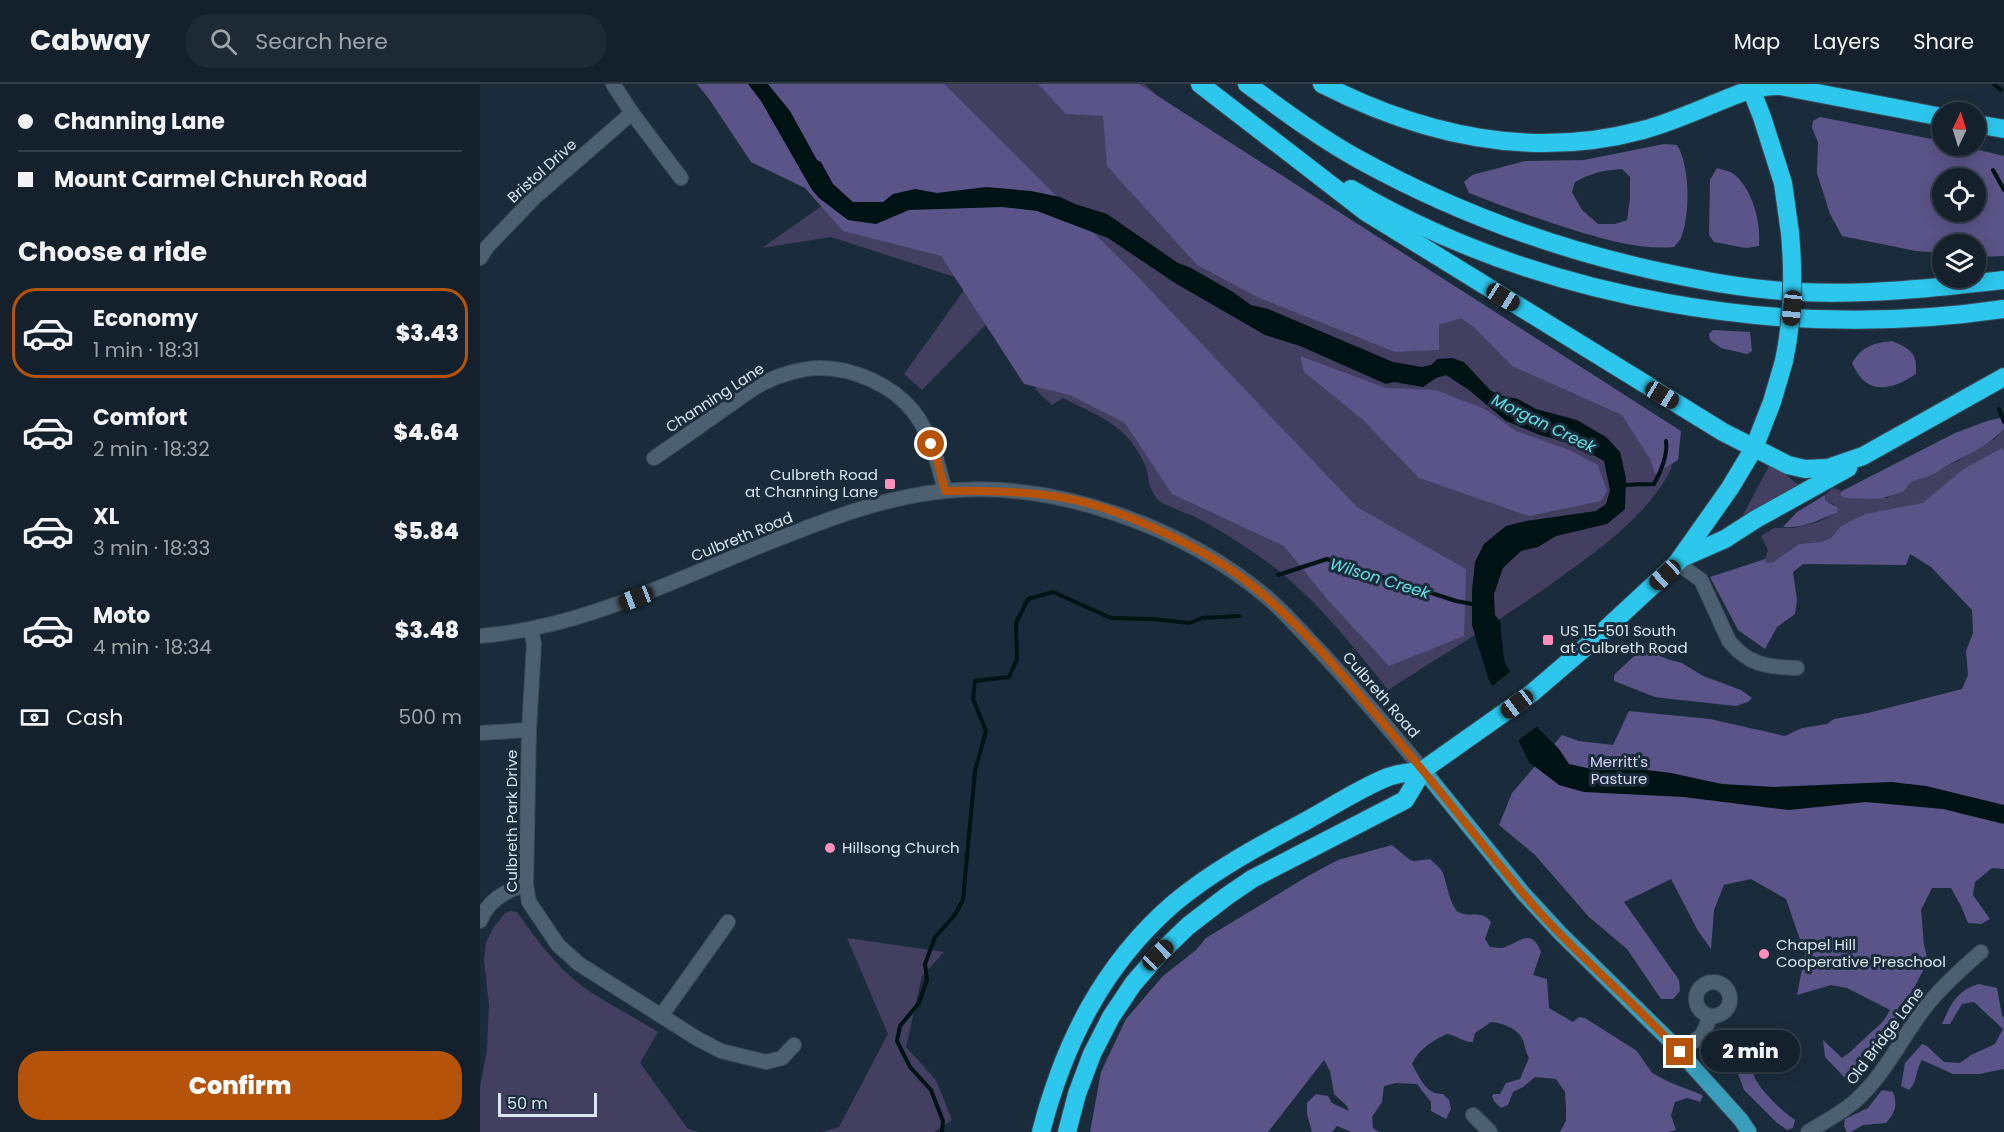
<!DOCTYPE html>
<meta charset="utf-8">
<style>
:root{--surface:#14212c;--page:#1d2934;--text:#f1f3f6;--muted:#9da3a9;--line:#333e48;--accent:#b45309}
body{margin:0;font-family:Poppins,sans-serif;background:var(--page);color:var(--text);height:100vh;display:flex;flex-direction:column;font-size:22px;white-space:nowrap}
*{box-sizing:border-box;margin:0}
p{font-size:20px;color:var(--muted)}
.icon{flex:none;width:33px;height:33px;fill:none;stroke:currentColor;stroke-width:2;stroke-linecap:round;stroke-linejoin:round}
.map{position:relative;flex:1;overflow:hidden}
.sheet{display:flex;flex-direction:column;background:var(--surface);width:480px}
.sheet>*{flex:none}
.guide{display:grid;align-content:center;height:132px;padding:0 18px;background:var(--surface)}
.needle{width:39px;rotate:4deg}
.fabs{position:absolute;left:1452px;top:18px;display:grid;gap:12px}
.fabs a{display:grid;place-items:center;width:54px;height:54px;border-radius:50%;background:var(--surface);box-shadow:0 3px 15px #0003,0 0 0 2px var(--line);font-size:30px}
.scale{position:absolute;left:18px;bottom:15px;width:99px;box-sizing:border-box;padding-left:6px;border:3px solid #d9e5ee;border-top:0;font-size:16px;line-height:21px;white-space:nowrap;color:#d9e5ee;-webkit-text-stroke:4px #1a2c3b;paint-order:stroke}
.end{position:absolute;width:27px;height:27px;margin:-14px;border:8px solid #b45309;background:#fff;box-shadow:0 0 0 3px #fff}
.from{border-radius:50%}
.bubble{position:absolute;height:42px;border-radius:21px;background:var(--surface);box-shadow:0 3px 15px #0003,0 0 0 2px var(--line);font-size:20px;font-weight:800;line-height:42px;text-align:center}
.car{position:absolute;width:18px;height:36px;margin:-18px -9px;border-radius:8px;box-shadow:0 0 4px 2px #0007;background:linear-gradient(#222 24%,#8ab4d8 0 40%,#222 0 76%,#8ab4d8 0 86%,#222 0)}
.guide b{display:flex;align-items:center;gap:21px;height:57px;font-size:22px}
.guide b+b{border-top:2px solid var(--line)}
.guide i{width:15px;height:15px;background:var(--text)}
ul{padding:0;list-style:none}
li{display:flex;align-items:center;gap:18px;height:90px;margin:0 12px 9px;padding:0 6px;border:3px solid transparent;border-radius:24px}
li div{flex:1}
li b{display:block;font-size:22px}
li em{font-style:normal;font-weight:800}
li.on{border-color:var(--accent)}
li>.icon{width:54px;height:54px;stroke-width:1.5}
h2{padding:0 18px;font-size:27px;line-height:72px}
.pay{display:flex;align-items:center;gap:15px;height:66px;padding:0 18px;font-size:22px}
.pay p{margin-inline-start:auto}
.action{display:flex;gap:12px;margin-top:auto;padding:12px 18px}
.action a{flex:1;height:69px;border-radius:24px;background:var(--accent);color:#fff;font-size:24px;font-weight:800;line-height:69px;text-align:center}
header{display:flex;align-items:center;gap:36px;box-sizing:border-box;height:84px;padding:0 30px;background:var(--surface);border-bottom:2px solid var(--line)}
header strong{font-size:28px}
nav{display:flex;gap:33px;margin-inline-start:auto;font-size:21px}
.search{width:420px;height:54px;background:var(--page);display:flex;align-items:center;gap:15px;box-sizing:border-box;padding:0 21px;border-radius:24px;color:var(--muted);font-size:22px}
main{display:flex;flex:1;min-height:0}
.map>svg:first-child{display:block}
</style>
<header>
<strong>Cabway</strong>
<div class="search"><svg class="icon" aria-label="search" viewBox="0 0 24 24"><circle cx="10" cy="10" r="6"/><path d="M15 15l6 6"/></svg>Search here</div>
<nav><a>Map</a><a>Layers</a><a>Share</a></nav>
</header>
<main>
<section class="sheet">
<div class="guide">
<b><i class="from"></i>Channing Lane</b>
<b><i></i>Mount Carmel Church Road</b>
</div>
<h2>Choose a ride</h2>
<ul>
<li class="on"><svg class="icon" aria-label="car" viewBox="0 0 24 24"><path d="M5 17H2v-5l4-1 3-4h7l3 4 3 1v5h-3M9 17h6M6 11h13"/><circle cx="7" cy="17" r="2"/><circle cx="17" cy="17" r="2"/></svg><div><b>Economy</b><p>1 min · 18:31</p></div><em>$3.43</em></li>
<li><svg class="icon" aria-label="car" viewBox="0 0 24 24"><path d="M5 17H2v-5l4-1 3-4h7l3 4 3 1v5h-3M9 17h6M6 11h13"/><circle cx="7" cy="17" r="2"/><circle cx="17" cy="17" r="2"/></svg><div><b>Comfort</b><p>2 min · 18:32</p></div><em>$4.64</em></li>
<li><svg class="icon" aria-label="car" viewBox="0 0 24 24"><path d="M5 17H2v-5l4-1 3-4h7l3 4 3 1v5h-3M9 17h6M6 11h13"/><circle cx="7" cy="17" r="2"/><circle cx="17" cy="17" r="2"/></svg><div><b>XL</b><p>3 min · 18:33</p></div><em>$5.84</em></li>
<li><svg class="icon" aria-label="car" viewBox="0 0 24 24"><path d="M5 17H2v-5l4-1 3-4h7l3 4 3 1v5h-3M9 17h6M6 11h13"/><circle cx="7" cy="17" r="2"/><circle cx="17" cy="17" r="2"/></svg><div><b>Moto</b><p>4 min · 18:34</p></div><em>$3.48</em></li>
</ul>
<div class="pay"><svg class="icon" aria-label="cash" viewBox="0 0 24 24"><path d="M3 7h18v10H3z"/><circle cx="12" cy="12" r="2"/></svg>Cash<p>500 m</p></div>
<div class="action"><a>Confirm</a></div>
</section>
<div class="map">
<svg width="1524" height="1048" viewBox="0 0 1524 1048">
<rect width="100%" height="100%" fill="#1a2c3b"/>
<g fill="#423f61">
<path d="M255,0H664L686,19L1035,253L1194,367C1193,376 1192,385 1187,393C1162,434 1123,463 1085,490C1028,532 967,568 908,606C868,556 830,507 776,470C756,456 735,443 713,432C704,428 683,421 677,415C668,404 669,392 665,381C648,341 618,332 583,314L572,321L556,306L536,210L442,306L424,290L490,198L351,153L282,164L353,114Z"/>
<path d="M1524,345V434L1401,428L1385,430L1361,443L1351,454L1341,458L1319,460L1293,478L1287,479L1285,475L1288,466L1281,452L1294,444H1313L1338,438L1357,429L1354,420L1345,416V411L1353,404L1362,407L1361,411L1365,414H1407L1434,395L1449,392L1468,381L1478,377L1500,362L1515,355Z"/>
<path d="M1292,380L1320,402L1318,404L1263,431L1289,382Z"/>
<path d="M30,827L37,828C54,852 70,874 91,893C116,915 150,930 178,948L160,979L208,1045L219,1048H0V1003L7,966L9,921L4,876L6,859L13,844L24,830Z"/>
<path d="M367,854L464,868L442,892L426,963L456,996L472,1036L454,1048H342L359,1043L408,950Z"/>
</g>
<g fill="#5a5488" fill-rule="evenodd">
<path d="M217,0H464L658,193L877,423L986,485L984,552L909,582L847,515L804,462L692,410L645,339L590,311L544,300L461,172L363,147L325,104L271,78L229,15Z"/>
<path d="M558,0H659L1201,347L1198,376L1175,390L1170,375L1142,331L1032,282L995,244L981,234L959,241V266L915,268L777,213L717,181L627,82L623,32L586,30Z"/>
<path d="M1340,33L1462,57V62H1483L1524,72V172L1496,173V160H1462V169L1436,167L1362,152L1350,130L1337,89L1338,58L1332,44L1333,37ZM1462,94H1496V128H1462Z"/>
<path d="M1184,60L1197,61C1210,81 1210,129 1202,151C1201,156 1197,159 1194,163C1163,166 1132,157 1103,149C1064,137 1027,124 989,109L984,98L992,91L1045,77L1104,76ZM1142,85L1150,93V115L1147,136L1135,140H1118L1102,126L1092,108L1095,98C1111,89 1124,86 1142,85Z"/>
<path d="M1237,84C1243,86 1251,87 1255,91C1273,107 1281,138 1279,162L1266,164L1234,158L1229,151L1230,96Z"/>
<path d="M1233,246L1270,248L1272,267L1267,270L1241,264L1230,256L1229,250Z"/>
<path d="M1412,257C1431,265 1437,269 1436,290C1410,307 1386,312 1372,279C1382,262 1394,259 1412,257Z"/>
<path d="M820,272L906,304L956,306L1005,325L1036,347L1089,366L1118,381L1127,407L1121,417L1049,432L939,394L882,335L824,288Z"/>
<path d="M1520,334L1524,335V345C1509,361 1487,371 1468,381C1462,384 1457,389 1451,391C1438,398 1433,392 1424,407L1400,415L1365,414L1360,411L1362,407L1475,349L1507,337Z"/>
<path d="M1522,364L1524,368V785L1512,784L1495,798L1493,811L1510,835L1501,840L1488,839L1481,822L1471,804H1452L1441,826L1444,861L1448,877L1432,908L1418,924L1417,945C1409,952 1395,955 1389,963C1380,973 1377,986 1366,995L1345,973L1343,956L1362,974C1371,968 1376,962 1384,955C1397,942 1400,944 1410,926L1367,904L1351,901L1317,911L1325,870L1306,815L1271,795L1244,801L1234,826L1231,865L1218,847L1191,795L1144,818L1199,896L1200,907L1193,915H1181L1147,865L1109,833L1055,771L1019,741L1032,709L1082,651L1099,657L1133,661L1149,627L1230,635L1305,652L1322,644L1347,640L1354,635L1388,629L1482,605L1488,591L1486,567L1493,549L1492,526L1451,483L1430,470L1426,481L1323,480L1313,488L1317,516L1315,530L1297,543L1285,565L1258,546L1230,493L1285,475L1287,479L1293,478L1319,460L1341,458L1351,454L1361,442L1385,430L1443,419L1482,386Z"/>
<path d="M1345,411V416L1358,424L1357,429C1339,435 1323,445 1303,443L1317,428Z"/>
<path d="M1166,566L1187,575L1202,579L1223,592L1261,606L1272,614L1268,618L1256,622L1191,615L1175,613L1134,597V591L1153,573Z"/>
<path d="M912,761L930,776L934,777L950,775C955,780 960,783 963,789C967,800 969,817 976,826C986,836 1002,824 1011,838L1005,855L1010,863C1015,863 1021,865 1025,863C1041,858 1051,843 1061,868L1053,891L1067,895L1069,924L1093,938L1099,933L1105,934L1157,967L1172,989L1189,998L1220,1010L1223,1012L1220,1018L1207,1014L1195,1018L1191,1031L1196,1046L1188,1048H1080L1086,1037V1024L1085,1008L1076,995L1055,993L1043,1003L1033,1008L1028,1021L1021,1024L1014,1017L1012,1012L1014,1010H1020L1026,999L1040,995L1049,974C1045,967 1045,960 1042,954C1036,944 1023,939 1011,938L995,949L993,958C982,958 977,951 967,950C953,956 938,966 932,980C940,994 946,1011 963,1010L969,1016L971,1025L966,1035L951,1027V1018L937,1000L916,999L904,1002L902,1018L892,1033L893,1044L899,1048H872L857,1042L852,1048H832L827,1030V1019L836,1010L848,1012L852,1019L869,1027L867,1022L854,1010L850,987L844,976L788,1048H610L621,988L646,935L683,892L716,866L726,854L828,792L858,776Z"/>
<path d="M1499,900L1517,904L1522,932L1524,934V985L1499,990H1473L1442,976C1435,987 1438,997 1429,1006L1421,1002L1425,979L1442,960L1447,962L1464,978L1480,979L1491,971L1515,960L1523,945L1494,918L1482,920L1470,940H1462C1471,920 1477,906 1499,900Z"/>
<path d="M1266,977C1273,982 1271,986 1275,994C1281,1007 1303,1028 1315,1036L1313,1044L1307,1046L1296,1038L1264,1006L1257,987Z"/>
<path d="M1402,1006L1413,1008C1418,1021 1415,1029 1406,1039L1383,1041L1371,1048H1367L1364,1042L1365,1035L1388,1024Z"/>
</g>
<path fill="#001314" d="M268,0H288L310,27L337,76L341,78L353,100L373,118H403L413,110L435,105L457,109L506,103L551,107L580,113L595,120L627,130L698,179L711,184L753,208L771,221L788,225L913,278L942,283L951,281L957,275L972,274L984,278L1010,306L1019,311L1038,315L1056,325L1097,336L1126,353L1140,368L1146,394L1145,425L1127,440L1076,452L1058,463L1041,467L1023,484L1014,510L1015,531L1020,537L1024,576L1058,644L1079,665L1089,680L1116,686L1159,685L1191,689L1242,700L1295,703L1412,698L1446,702L1524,721V740L1463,725L1386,718L1309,726L1203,713L1104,708L1079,701L1049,678L1008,594L992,541V506L995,478L1004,460L1026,442L1046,437L1116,427L1126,420L1130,406L1124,377L1095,361L1060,351L1026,337L989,306L966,291L956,294L943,303L914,298L906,300L820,262L785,251L695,199L628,154L557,127L522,123L429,126L396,140L368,136L339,114L332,106L281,17Z"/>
<path fill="#1a2c3b" d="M1032,586L1059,641L1036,658L1010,604Z"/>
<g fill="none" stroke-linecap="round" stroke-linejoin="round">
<g stroke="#001314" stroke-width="4">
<path d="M1514,0L1521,6"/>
<path d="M1513,86L1524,106"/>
<path d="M1519,325L1524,338"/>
<path d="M1143,402C1151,399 1164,401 1174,400C1181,388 1188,370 1186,357"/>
<path d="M798,491L847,475L976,517L997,521"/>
<path d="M462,1048L463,1037L451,1006L430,983L417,957L420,942L439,919L447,896L445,880L455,853L474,832L483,816L495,687L506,647L493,615L495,597L529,593L537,575L536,539L548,515L573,508L631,534L673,535L710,539L722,534L759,532"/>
</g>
<g stroke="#3b4a56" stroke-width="16">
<g id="minor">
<path d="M133,0L152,29L201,94"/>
<path d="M0,174L7,163L54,114L152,29"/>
<path d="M174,374C196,359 219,343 241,327C255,318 268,307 283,299C299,291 322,284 340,284C374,284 412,301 433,327C451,350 458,379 465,407"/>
<path d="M1197,479L1221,496L1249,557C1268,581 1287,583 1317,584"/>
<path d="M51,546L54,560L49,646L46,801L49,818L78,861L99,880L218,955L241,967L286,978L302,974L314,961"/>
<path d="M0,552C101,544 192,497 285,460C343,437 403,413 465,407C575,396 705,443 789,515C806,530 822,548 838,565C875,604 909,645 943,686"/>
<path d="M0,649L49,646"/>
<path d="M0,837C8,816 26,806 46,801"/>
<circle cx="1233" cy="915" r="17"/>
<path d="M181,932L248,838"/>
<path d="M1200,968L1222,951L1231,932"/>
<path d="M993,1031L1010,1048"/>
<path d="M1328,1048C1344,1038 1360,1030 1374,1018C1403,993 1420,957 1443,926C1460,904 1480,886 1501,868"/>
</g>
</g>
<g stroke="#3b4a56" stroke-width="17">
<path id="major" d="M943,686L1043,809L1080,849L1190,957L1261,1036L1269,1048"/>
</g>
<g stroke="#3b4a56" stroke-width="20">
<g id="highway">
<path d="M720,0L886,128L1243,348L1308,381L1325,385L1348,384L1383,372L1524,293"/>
<path d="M767,0C804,27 840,54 880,76C971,126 1067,162 1168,185C1218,196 1269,206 1320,208C1388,211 1456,204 1524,196"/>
<path d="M842,0C942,51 1052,76 1163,46C1186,40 1209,30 1231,21C1254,12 1275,1 1300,2L1462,33"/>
<path d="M1271,5L1282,33L1303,99L1310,149"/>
<path d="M1496,40L1524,45"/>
<path d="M871,105C1063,217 1306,257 1524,225"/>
<path d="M1204,473L1245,455L1276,435L1368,384"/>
<path d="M561,1048C584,959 623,881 693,820C732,787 779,762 824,738C850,724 880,704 908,693C918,689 932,688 943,686"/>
<path d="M587,1048L597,1010L612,970L631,933L653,900L678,871L708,842L747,812L772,795L925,716L943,686L1052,609L1115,555L1197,479L1250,404L1274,364L1292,318L1304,277"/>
</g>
</g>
<use href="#minor" stroke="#4c6071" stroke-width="14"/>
<use href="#major" stroke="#399dbb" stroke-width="15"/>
<use href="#highway" stroke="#2dc6ed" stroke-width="18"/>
<g stroke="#3b4a56" stroke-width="20" stroke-linecap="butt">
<path id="highway-bridge" d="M1304,277C1313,234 1314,193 1310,149"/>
</g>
<use href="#highway-bridge" stroke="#2dc6ed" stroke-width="18"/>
</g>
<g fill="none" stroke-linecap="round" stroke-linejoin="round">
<path stroke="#b45309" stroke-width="8" d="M451,360L457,375L465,407C509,406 552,407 595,416C648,428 727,466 769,499C816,536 855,582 893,627C944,686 991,747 1041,807C1089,865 1149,913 1200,968"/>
</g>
<g fill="#fe8ebb" stroke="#1a2c3b" stroke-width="2">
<rect x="404" y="394" width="12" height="12" rx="3"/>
<rect x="1062" y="550" width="12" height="12" rx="3"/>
<circle cx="350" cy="764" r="6"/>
<circle cx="1284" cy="870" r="6"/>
</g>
<g text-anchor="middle" stroke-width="6" stroke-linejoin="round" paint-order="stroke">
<g font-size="15" fill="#d9e5ee" stroke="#1a2c3b">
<text transform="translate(62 87) rotate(-42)" y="5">Bristol Drive</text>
<text transform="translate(235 314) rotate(-33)" y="5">Channing Lane</text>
<text transform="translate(262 453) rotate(-22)" y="5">Culbreth Road</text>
<text transform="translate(901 611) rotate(49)" y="5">Culbreth Road</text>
<text transform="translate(32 737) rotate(-90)" y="5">Culbreth Park Drive</text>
<text transform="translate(1405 952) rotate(-53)" y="5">Old Bridge Lane</text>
</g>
<g font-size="15" fill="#d9e5ee" stroke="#1a2c3b" text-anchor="start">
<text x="398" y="396" text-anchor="end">Culbreth Road<tspan x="398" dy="17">at Channing Lane</tspan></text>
<text x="1080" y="552">US 15-501 South<tspan x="1080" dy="17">at Culbreth Road</tspan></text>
<text x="362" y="769">Hillsong Church</text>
<text x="1296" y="866">Chapel Hill<tspan x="1296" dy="17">Cooperative Preschool</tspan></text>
</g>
<g font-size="15" fill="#d7d5f6" stroke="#1a2c3b">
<text x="1139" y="683">Merritt's<tspan x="1139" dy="17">Pasture</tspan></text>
</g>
<g font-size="16" font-style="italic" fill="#63e2e5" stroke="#1a2c3b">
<text transform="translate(1064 339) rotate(26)" y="6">Morgan Creek</text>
<text transform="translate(900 494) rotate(17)" y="6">Wilson Creek</text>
</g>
</g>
</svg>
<div class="fabs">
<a><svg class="needle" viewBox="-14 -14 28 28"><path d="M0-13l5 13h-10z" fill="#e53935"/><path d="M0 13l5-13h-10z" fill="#9da3a9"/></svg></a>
<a><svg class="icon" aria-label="locate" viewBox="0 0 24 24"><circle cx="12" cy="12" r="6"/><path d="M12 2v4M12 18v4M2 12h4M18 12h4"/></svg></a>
<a><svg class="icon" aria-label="layers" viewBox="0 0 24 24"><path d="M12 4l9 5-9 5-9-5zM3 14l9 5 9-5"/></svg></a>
</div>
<div class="scale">50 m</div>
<i class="end from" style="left:451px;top:360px"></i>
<i class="end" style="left:1200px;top:968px"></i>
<div class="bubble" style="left:1221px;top:946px;width:99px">2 min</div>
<i class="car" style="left:1023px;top:213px;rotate:122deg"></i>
<i class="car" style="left:1312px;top:224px;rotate:186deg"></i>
<i class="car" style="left:1182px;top:311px;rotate:121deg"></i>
<i class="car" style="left:1185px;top:491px;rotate:227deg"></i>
<i class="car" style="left:156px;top:514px;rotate:249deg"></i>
<i class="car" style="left:1037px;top:620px;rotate:233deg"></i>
<i class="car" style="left:678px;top:871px;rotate:46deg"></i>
</div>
</main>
